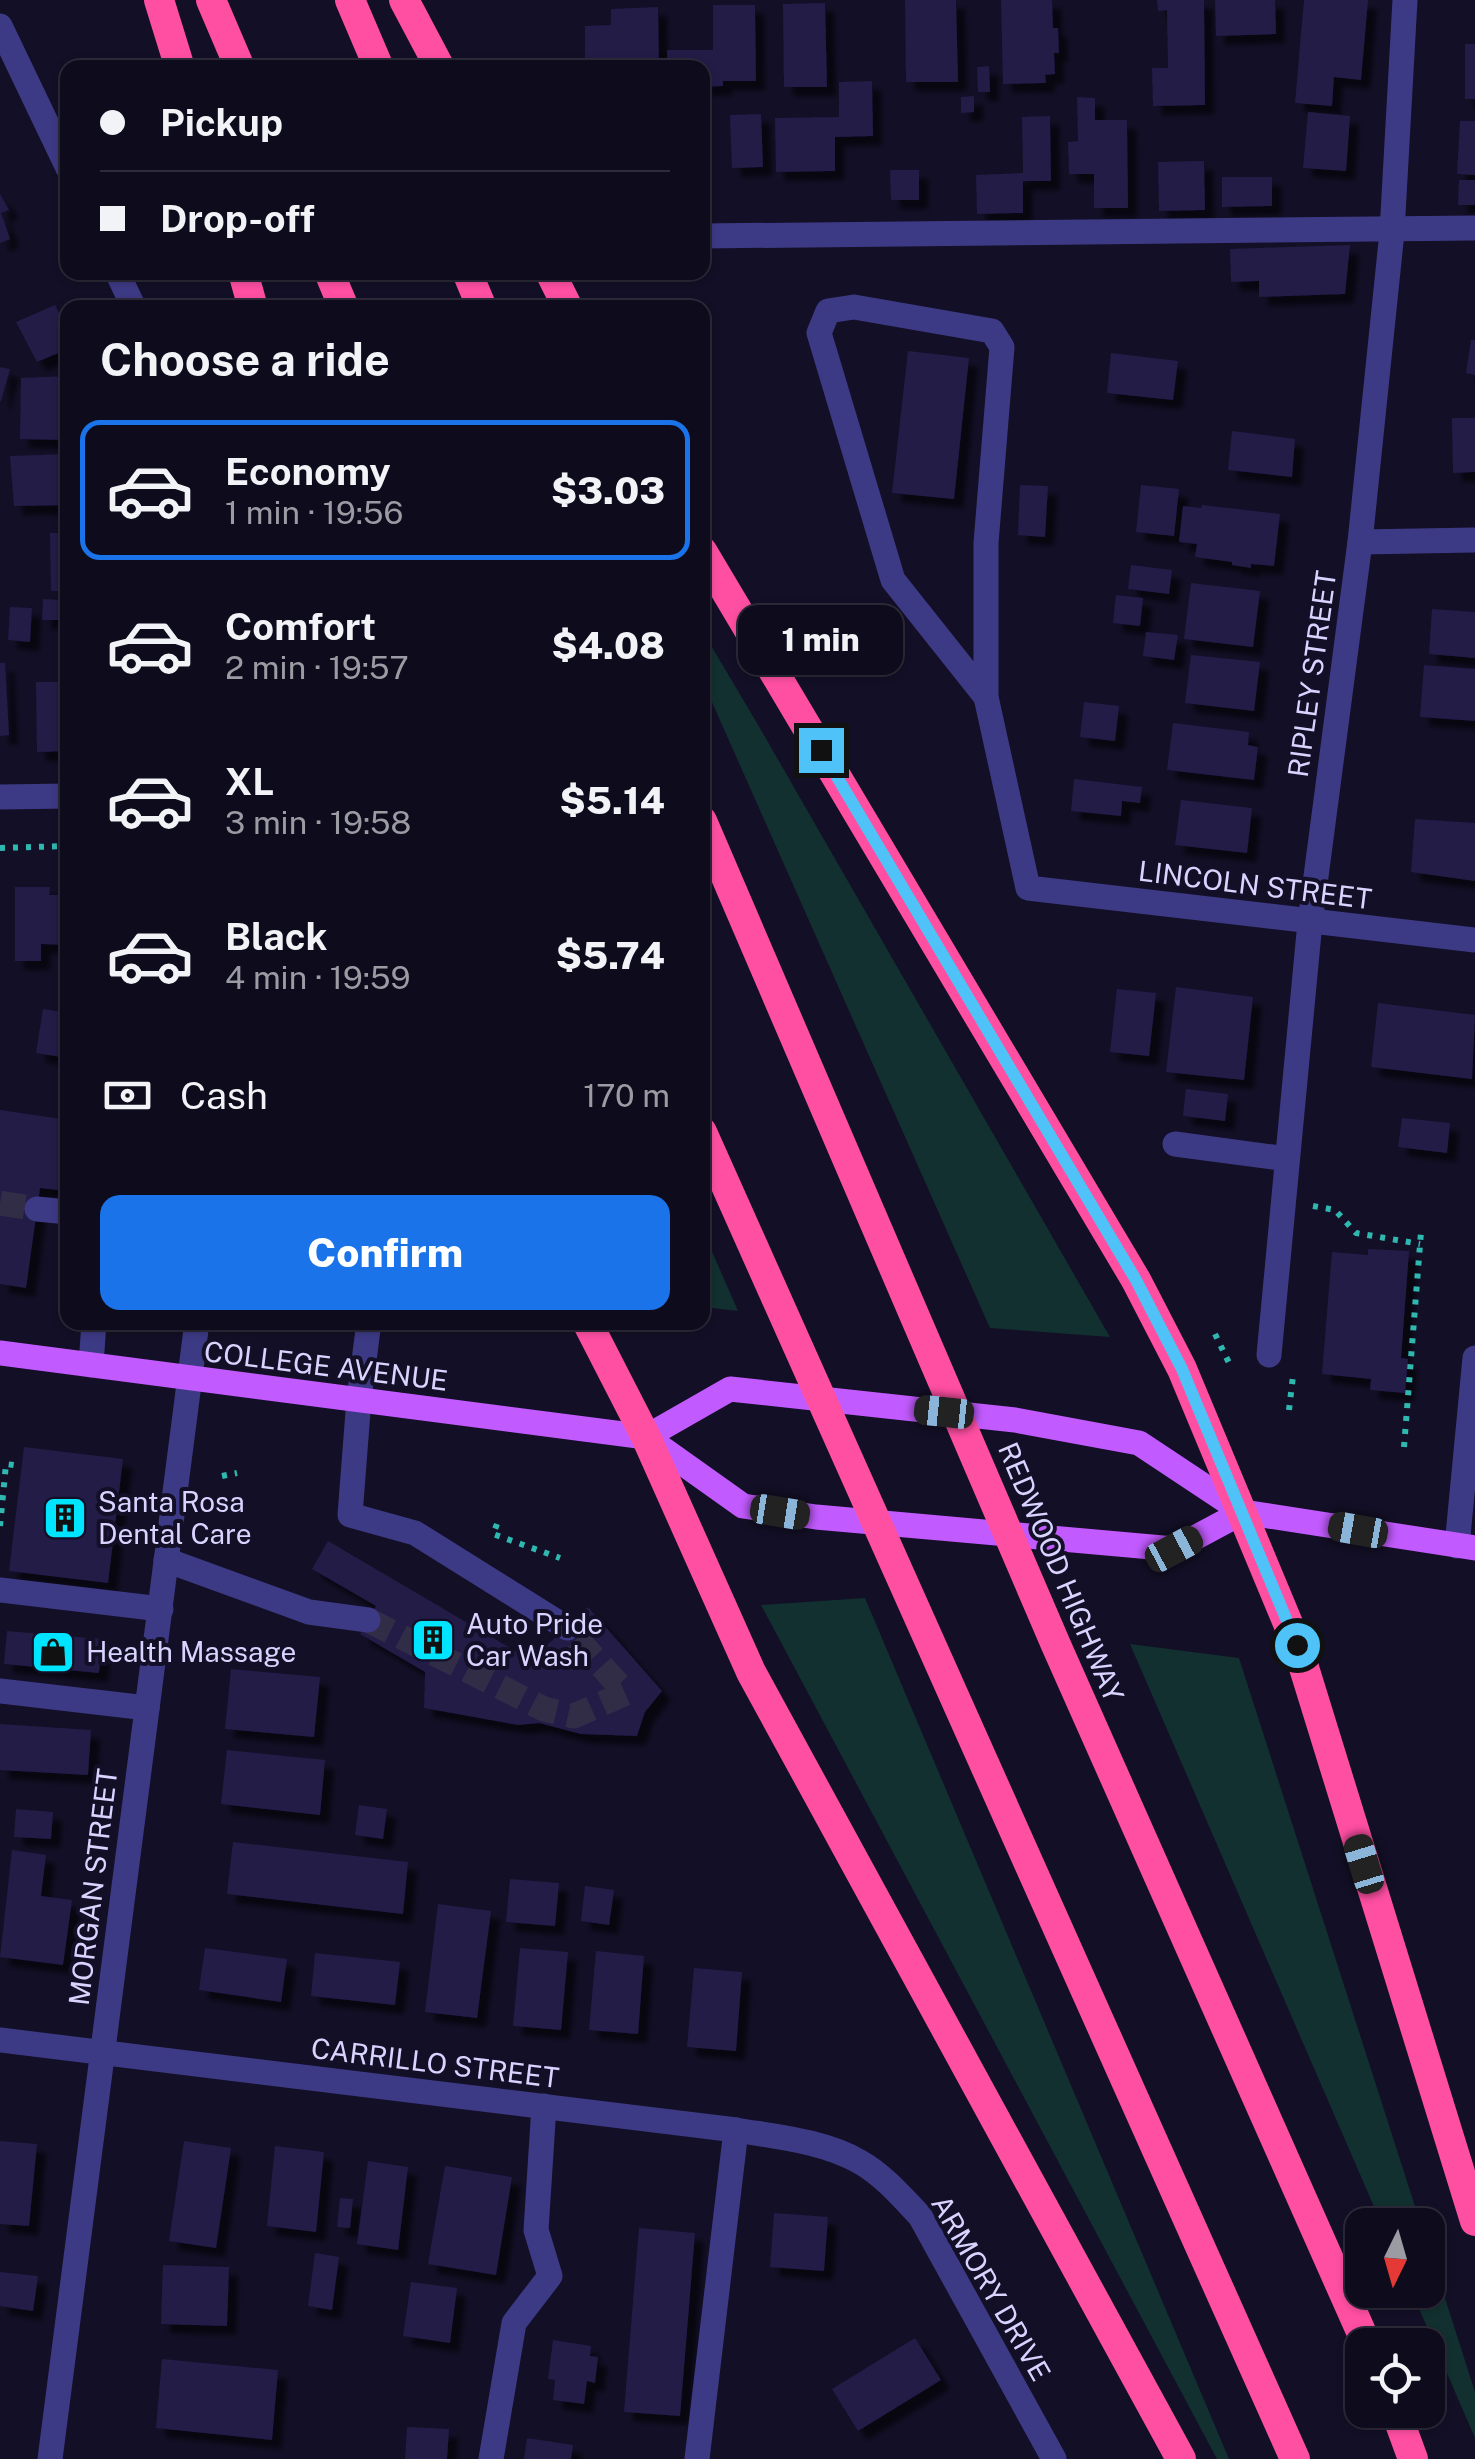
<!DOCTYPE html>
<meta charset="utf-8">
<style>
:root{--surface:#0e0b1c;--page:#1c1929;--text:#f1f3f6;--muted:#9b9ba3;--line:#2e2b3b;--accent:#1a73e8}
body{margin:0;font-family:"Public Sans",sans-serif;background:var(--page);color:var(--text);height:100vh;display:flex;flex-direction:column;font-size:38px;white-space:nowrap}
*{box-sizing:border-box;margin:0}
p{font-size:32px;color:var(--muted)}
.icon{flex:none;width:55px;height:55px;fill:none;stroke:currentColor;stroke-width:2;stroke-linecap:round;stroke-linejoin:round}
.map{position:relative;flex:1;overflow:hidden}
.panel{position:absolute;left:60px;top:300px;width:650px;height:1030px;display:flex;flex-direction:column;background:var(--surface);border-radius:20px;box-shadow:0 2px 8px #0004,0 0 0 2px var(--line)}
.panel>*{flex:none}
.hud{position:absolute;left:60px;top:60px;width:650px;height:220px;border-radius:20px;box-shadow:0 2px 8px #0004,0 0 0 2px var(--line);display:grid;align-content:center;height:220px;padding:0 40px;background:var(--surface)}
.needle{width:65px;rotate:185deg}
.controls{position:absolute;left:1345px;top:2208px;display:grid;gap:20px}
.controls a{display:grid;place-items:center;width:100px;height:100px;border-radius:20px;background:var(--surface);box-shadow:0 2px 8px #0004,0 0 0 2px var(--line);font-size:50px}
.end{position:absolute;width:45px;height:45px;margin:-22px;border:12px solid #4fc3f7;background:#111;box-shadow:0 0 0 5px #111}
.from{border-radius:50%}
.bubble{position:absolute;height:70px;border-radius:20px;background:var(--surface);box-shadow:0 2px 8px #0004,0 0 0 2px var(--line);font-size:32px;font-weight:800;line-height:70px;text-align:center}
.car{position:absolute;width:30px;height:60px;margin:-30px -15px;border-radius:12px;box-shadow:0 0 8px 2px #0007;background:linear-gradient(#222 24%,#8ab4d8 0 40%,#222 0 76%,#8ab4d8 0 86%,#222 0)}
.hud b{display:flex;align-items:center;gap:35px;height:95px;font-size:38px}
.hud b+b{border-top:2px solid var(--line)}
.hud i{width:25px;height:25px;background:var(--text)}
ul{padding:0;list-style:none}
li{display:flex;align-items:center;gap:30px;height:140px;margin:0 20px 15px;padding:0 20px;border:5px solid transparent;border-radius:20px}
li div{flex:1}
li b{display:block;font-size:38px}
li em{font-style:normal;font-weight:800}
li.on{border-color:var(--accent)}
li>.icon{width:90px;height:90px;stroke-width:1.5}
h2{padding:0 40px;font-size:45px;line-height:120px}
.pay{display:flex;align-items:center;gap:25px;height:110px;padding:0 40px;font-size:38px}
.pay p{margin-inline-start:auto}
.primary-button{display:flex;gap:20px;margin-top:auto;padding:20px 40px}
.primary-button a{flex:1;height:115px;border-radius:20px;background:var(--accent);color:#fff;font-size:40px;font-weight:800;line-height:115px;text-align:center}
.map>svg:first-child{display:block}
</style>
<div class="map">
<svg width="1475" height="2459" viewBox="0 0 1475 2459">
<defs>
<filter id="shadow"><feDropShadow dx="9" dy="9" stdDeviation="2.5" flood-color="#0009"/></filter>
</defs>
<rect width="100%" height="100%" fill="#130f26"/>
<g fill="#12302f">
<path d="M703,632L761,730L1110,1337L990,1328L703,682Z"/>
<path d="M702,1231H703L738,1311L703,1307Z"/>
<path d="M865,1598L1229,2459H1217L761,1605Z"/>
<path d="M1130,1644L1239,1658L1421,2225H1382Z"/>
<path d="M1428,2245L1475,2392V2438L1411,2290H1428Z"/>
</g>
<g fill="#241b47" filter="url(#shadow)">
<path d="M905,0H956L958,82H906Z"/>
<path d="M1001,0H1052L1053,28H1058L1059,53H1054L1055,74L1045,75L1046,83L1003,84Z"/>
<path d="M1157,0H1204L1205,105L1153,106L1152,68H1168L1167,10L1158,11Z"/>
<path d="M1215,0H1275L1276,34L1216,36Z"/>
<path d="M1304,0H1368L1361,80L1334,77L1332,106L1295,103Z"/>
<path d="M825,3L827,87H784L783,4Z"/>
<path d="M713,5H755L756,81H723V86L702,87V68H668L667,50H713Z"/>
<path d="M658,7L659,68H585V26L611,25V9Z"/>
<rect x="1465" y="44" width="10" height="55"/>
<path d="M989,66L990,92H978L977,67Z"/>
<path d="M872,81L873,136L835,137V171L776,172L775,118L839,117V82Z"/>
<path d="M974,96V112L961,113V97Z"/>
<path d="M1077,97L1095,98V120H1127L1128,208H1094V174H1069L1068,142L1078,141Z"/>
<path d="M1308,112L1350,116L1346,171L1303,168Z"/>
<path d="M761,114L763,167L732,168L730,115Z"/>
<path d="M1050,116L1051,181H1023V213L977,214L976,175L1023,173L1022,117Z"/>
<path d="M1460,121H1475V175L1457,174Z"/>
<path d="M1204,161L1205,210L1159,211L1158,162Z"/>
<path d="M890,170H919V200H891Z"/>
<path d="M1222,177H1272V206L1222,207Z"/>
<path d="M1459,180H1475V205H1458Z"/>
<path d="M0,194L9,210L1,213L10,239L0,243Z"/>
<path d="M1350,245L1345,294L1259,297V281L1231,282L1230,249Z"/>
<path d="M55,305L68,329V349L37,362L16,322Z"/>
<path d="M1471,340H1475V375L1466,373Z"/>
<path d="M908,351L969,358L954,499L892,493Z"/>
<path d="M1111,353L1178,361L1173,400L1107,393Z"/>
<path d="M0,367L10,369L1,401H0Z"/>
<path d="M68,376V440L20,439L21,378Z"/>
<path d="M1452,418H1475V472L1453,473Z"/>
<path d="M1232,431L1295,439L1292,477L1228,470Z"/>
<path d="M68,454V505L14,506L10,456Z"/>
<path d="M1020,485L1048,486L1045,537L1018,535Z"/>
<path d="M1141,485L1179,489L1174,536L1136,532Z"/>
<path d="M1202,505L1280,514L1274,566L1251,564V568L1232,565V562L1195,557L1197,544L1179,542L1183,506L1201,508Z"/>
<path d="M50,533H68V591H51Z"/>
<path d="M1131,565L1172,570L1169,594L1128,589Z"/>
<path d="M1191,583L1260,591L1253,647L1184,639Z"/>
<path d="M1116,595L1143,598L1140,626L1113,623Z"/>
<path d="M43,599L63,600L62,620H42Z"/>
<path d="M10,607L32,608L30,642L8,640Z"/>
<path d="M1432,609L1475,612V658L1429,654Z"/>
<path d="M1146,632L1178,635L1174,660L1143,656Z"/>
<path d="M1191,655L1260,662L1254,711L1185,703Z"/>
<path d="M0,663H5L9,735L0,736Z"/>
<path d="M1424,665L1475,669V721L1420,717Z"/>
<path d="M36,682H68V751L37,752Z"/>
<path d="M1084,702L1119,706L1115,741L1080,737Z"/>
<path d="M1173,723L1249,732L1248,745L1258,747L1254,780L1167,770Z"/>
<path d="M1074,779L1142,787L1140,803L1122,801L1121,816L1071,811Z"/>
<path d="M1181,800L1252,808L1247,853L1175,845Z"/>
<path d="M1415,819L1475,823V881L1411,872Z"/>
<path d="M15,887H50L49,895H68V945L41,944V961H15Z"/>
<path d="M1176,987L1253,997L1244,1080L1166,1072Z"/>
<path d="M1117,989L1156,993L1149,1056L1110,1052Z"/>
<path d="M1378,1003L1475,1015L1472,1079L1371,1067Z"/>
<path d="M43,1009L68,1013V1058L36,1053Z"/>
<path d="M1186,1089L1228,1094L1225,1121L1183,1116Z"/>
<path d="M0,1110L68,1120L67,1191L40,1188L26,1288L0,1284Z"/>
<path d="M1402,1118L1450,1123L1447,1153L1398,1147Z"/>
<path d="M1368,1249L1409,1251L1401,1358L1408,1359L1405,1393L1370,1390L1371,1379L1322,1374L1332,1252L1368,1255Z"/>
<path d="M24,1447L123,1459L108,1583L9,1571Z"/>
<path d="M328,1541L531,1660L588,1607L662,1691L645,1712L637,1736L581,1734L539,1723L518,1725L424,1708L425,1672L360,1634L376,1606L312,1569Z"/>
<path d="M7,1631L102,1639L99,1673L4,1664Z"/>
<path d="M231,1669L320,1677L314,1737L225,1729Z"/>
<path d="M0,1724L91,1730L88,1775L0,1770Z"/>
<path d="M227,1750L325,1760L320,1815L221,1804Z"/>
<path d="M359,1805L387,1809L383,1839L355,1835Z"/>
<path d="M16,1809L53,1812L51,1839L14,1837Z"/>
<path d="M233,1842L408,1862L403,1914L227,1894Z"/>
<path d="M12,1850L46,1855L41,1896L72,1900L63,1965L0,1957Z"/>
<path d="M510,1879L559,1883L555,1926L506,1922Z"/>
<path d="M585,1886L614,1890L609,1925L581,1921Z"/>
<path d="M438,1904L491,1911L477,2018L425,2012Z"/>
<path d="M205,1948L287,1959L281,2002L199,1990Z"/>
<path d="M520,1948L568,1952L561,2030L513,2026Z"/>
<path d="M596,1951L644,1956L638,2034L589,2030Z"/>
<path d="M315,1953L400,1962L395,2005L311,1996Z"/>
<path d="M694,1968L742,1972L736,2051L687,2047Z"/>
<path d="M0,2141L37,2144L29,2226L0,2224Z"/>
<path d="M184,2141L231,2148L216,2248L169,2241Z"/>
<path d="M275,2146L324,2152L316,2232L267,2226Z"/>
<path d="M368,2161L408,2167L398,2250L357,2244Z"/>
<path d="M445,2166L512,2177L496,2275L428,2264Z"/>
<path d="M340,2198L353,2199L350,2228L337,2227Z"/>
<path d="M774,2213L828,2217L824,2271L770,2267Z"/>
<path d="M639,2228L695,2233L680,2416L624,2412Z"/>
<path d="M315,2253L339,2257L332,2310L308,2306Z"/>
<path d="M163,2265L229,2267L227,2326L161,2324Z"/>
<path d="M0,2272L38,2276L33,2311L0,2306Z"/>
<path d="M411,2282L457,2288L450,2343L403,2336Z"/>
<path d="M915,2338L941,2380L858,2431L832,2389Z"/>
<path d="M553,2340L591,2346L590,2356L598,2357L595,2383L587,2381L584,2404L553,2400L555,2380L548,2379Z"/>
<path d="M162,2359L278,2370L272,2440L156,2428Z"/>
<path d="M407,2427L449,2429L447,2459H405Z"/>
<path d="M527,2438L573,2445L571,2459H524Z"/>
</g>
<g fill="none" stroke-linecap="round" stroke-linejoin="round">
<g stroke="#312d47" stroke-width="25" stroke-dasharray="25 12" stroke-linecap="butt">
<path d="M0,1203L37,1209"/>
<path d="M368,1620L544,1709L574,1716L626,1693L567,1628"/>
</g>
<g stroke="#2fb8b0" stroke-width="6" stroke-dasharray="5 8" stroke-linecap="butt">
<path d="M0,848L68,846"/>
<path d="M1313,1206L1335,1210L1356,1233L1420,1244"/>
<path d="M1215,1334L1230,1365"/>
<path d="M1289,1410L1293,1376"/>
<path d="M1404,1447L1421,1232"/>
<path d="M222,1476L237,1473"/>
<path d="M497,1524L493,1534L560,1558"/>
<path d="M0,1526L6,1464L21,1466"/>
</g>
<g stroke="#3d3a85" stroke-width="25">
<path d="M0,26L68,168"/>
<path d="M702,236L1475,228"/>
<path d="M117,272L134,308"/>
<path d="M1360,542L1475,540"/>
<path d="M986,697L893,580L819,333L828,311L854,307L992,331L1002,347L986,543V697L1028,888L1475,940"/>
<path d="M0,797L68,796"/>
<path d="M1175,1144L1287,1159"/>
<path d="M37,1209L68,1212"/>
<path d="M369,1322L359,1399L350,1515L415,1533L567,1628"/>
<path d="M1269,1355L1310,922L1360,542L1392,232L1405,0"/>
<path d="M91,1365L94,1322"/>
<path d="M1457,1546L1475,1358"/>
<path d="M166,1560L309,1612L368,1620"/>
<path d="M0,1590L161,1609"/>
<path d="M0,1691L147,1708"/>
<path d="M0,2040L736,2130C777,2137 824,2141 860,2162C883,2175 902,2197 920,2216L1054,2459"/>
<path d="M50,2459L197,1322"/>
<path d="M491,2459L514,2323L550,2276L536,2230L544,2106"/>
<path d="M697,2459L736,2130"/>
</g>
<g stroke="#c25bff" stroke-width="25">
<path d="M0,1353L646,1437L743,1506L816,1517L1174,1549L1243,1512"/>
<path d="M646,1437L730,1389L1015,1420L1139,1443L1243,1512L1475,1548"/>
</g>
<g stroke="#ff4fa3" stroke-width="30">
<path d="M159,0L180,68"/>
<path d="M211,0L240,68"/>
<path d="M350,0L379,68"/>
<path d="M404,0L440,68"/>
<path d="M243,272L253,308"/>
<path d="M329,272L344,308"/>
<path d="M467,272L482,308"/>
<path d="M550,272L568,308"/>
<path d="M702,551L1136,1280L1182,1369L1297,1645L1475,2221"/>
<path d="M702,821L1056,1645L1367,2345"/>
<path d="M702,1132L1295,2459"/>
<path d="M587,1322L646,1437L751,1672L1181,2459"/>
<path d="M1395,2410L1413,2459"/>
</g>
</g>
<g fill="none" stroke-linecap="round" stroke-linejoin="round">
<path stroke="#4fc3f7" stroke-width="12" d="M821,750L1136,1280L1182,1369L1297,1645"/>
</g>
<defs>
<g id="building-square" transform="scale(2.25)"><rect x="-9" y="-9" width="18" height="18" rx="4" fill="#00e5ff" stroke="#130f26"/><path d="M-4-6H4V6H1V3H-1V6H-4ZM-2.5-4.3h1.7v1.8h-1.7ZM.8-4.3h1.7v1.8H.8ZM-2.5-1h1.7V.8h-1.7ZM.8-1h1.7V.8H.8Z" fill="#111"/></g>
<g id="shop-square" transform="scale(2.25)"><rect x="-9" y="-9" width="18" height="18" rx="4" fill="#00e5ff" stroke="#130f26"/><path d="M-5-2.5h2.3a2.7 3.5 0 0 1 5.4 0H5L5.5 6h-11ZM-1.5-2.5h3a1.5 2.3 0 0 0-3 0Z" fill="#111"/></g>
</defs>
<g fill-rule="evenodd">
<use href="#building-square" x="65" y="1518"/>
<use href="#building-square" x="433" y="1640"/>
<use href="#shop-square" x="53" y="1652"/>
</g>
<g text-anchor="middle" stroke-width="8" stroke-linejoin="round" paint-order="stroke">
<g font-size="28" fill="#d9d4ff" stroke="#130f26">
<text transform="translate(1312 674) rotate(-82)" y="10">RIPLEY STREET</text>
<text transform="translate(1255 885) rotate(7)" y="10">LINCOLN STREET</text>
<text transform="translate(326 1366) rotate(7)" y="10">COLLEGE AVENUE</text>
<text transform="translate(1061 1572) rotate(67)" y="10">REDWOOD HIGHWAY</text>
<text transform="translate(93 1887) rotate(-83)" y="10">MORGAN STREET</text>
<text transform="translate(435 2063) rotate(7)" y="10">CARRILLO STREET</text>
<text transform="translate(991 2288) rotate(60)" y="10">ARMORY DRIVE</text>
</g>
<g font-size="28" fill="#d9d4ff" stroke="#130f26" text-anchor="start">
<text x="98" y="1512">Santa Rosa<tspan x="98" dy="32">Dental Care</tspan></text>
<text x="466" y="1634">Auto Pride<tspan x="466" dy="32">Car Wash</tspan></text>
<text x="86" y="1662">Health Massage</text>
</g>
</g>
</svg>
<div class="controls">
<a><svg class="needle" viewBox="-14 -14 28 28"><path d="M0-13l5 13h-10z" fill="#e53935"/><path d="M0 13l5-13h-10z" fill="#9b9ba3"/></svg></a>
<a><svg class="icon" aria-label="locate" viewBox="0 0 24 24"><circle cx="12" cy="12" r="6"/><path d="M12 2v4M12 18v4M2 12h4M18 12h4"/></svg></a>
</div>
<i class="end from" style="left:1297px;top:1645px"></i>
<i class="end" style="left:821px;top:750px"></i>
<div class="bubble" style="left:738px;top:605px;width:165px">1 min</div>
<i class="car" style="left:944px;top:1412px;rotate:276deg"></i>
<i class="car" style="left:780px;top:1512px;rotate:99deg"></i>
<i class="car" style="left:1358px;top:1530px;rotate:280deg"></i>
<i class="car" style="left:1174px;top:1549px;rotate:62deg"></i>
<i class="car" style="left:1364px;top:1864px;rotate:343deg"></i>
<div class="hud">
<b><i class="from"></i>Pickup</b>
<b><i></i>Drop-off</b>
</div>
<section class="panel">
<h2>Choose a ride</h2>
<ul>
<li class="on"><svg class="icon" aria-label="car" viewBox="0 0 24 24"><path d="M5 17H2v-5l4-1 3-4h7l3 4 3 1v5h-3M9 17h6M6 11h13"/><circle cx="7" cy="17" r="2"/><circle cx="17" cy="17" r="2"/></svg><div><b>Economy</b><p>1 min · 19:56</p></div><em>$3.03</em></li>
<li><svg class="icon" aria-label="car" viewBox="0 0 24 24"><path d="M5 17H2v-5l4-1 3-4h7l3 4 3 1v5h-3M9 17h6M6 11h13"/><circle cx="7" cy="17" r="2"/><circle cx="17" cy="17" r="2"/></svg><div><b>Comfort</b><p>2 min · 19:57</p></div><em>$4.08</em></li>
<li><svg class="icon" aria-label="car" viewBox="0 0 24 24"><path d="M5 17H2v-5l4-1 3-4h7l3 4 3 1v5h-3M9 17h6M6 11h13"/><circle cx="7" cy="17" r="2"/><circle cx="17" cy="17" r="2"/></svg><div><b>XL</b><p>3 min · 19:58</p></div><em>$5.14</em></li>
<li><svg class="icon" aria-label="car" viewBox="0 0 24 24"><path d="M5 17H2v-5l4-1 3-4h7l3 4 3 1v5h-3M9 17h6M6 11h13"/><circle cx="7" cy="17" r="2"/><circle cx="17" cy="17" r="2"/></svg><div><b>Black</b><p>4 min · 19:59</p></div><em>$5.74</em></li>
</ul>
<div class="pay"><svg class="icon" aria-label="cash" viewBox="0 0 24 24"><path d="M3 7h18v10H3z"/><circle cx="12" cy="12" r="2"/></svg>Cash<p>170 m</p></div>
<div class="primary-button"><a>Confirm</a></div>
</section>
</div>
